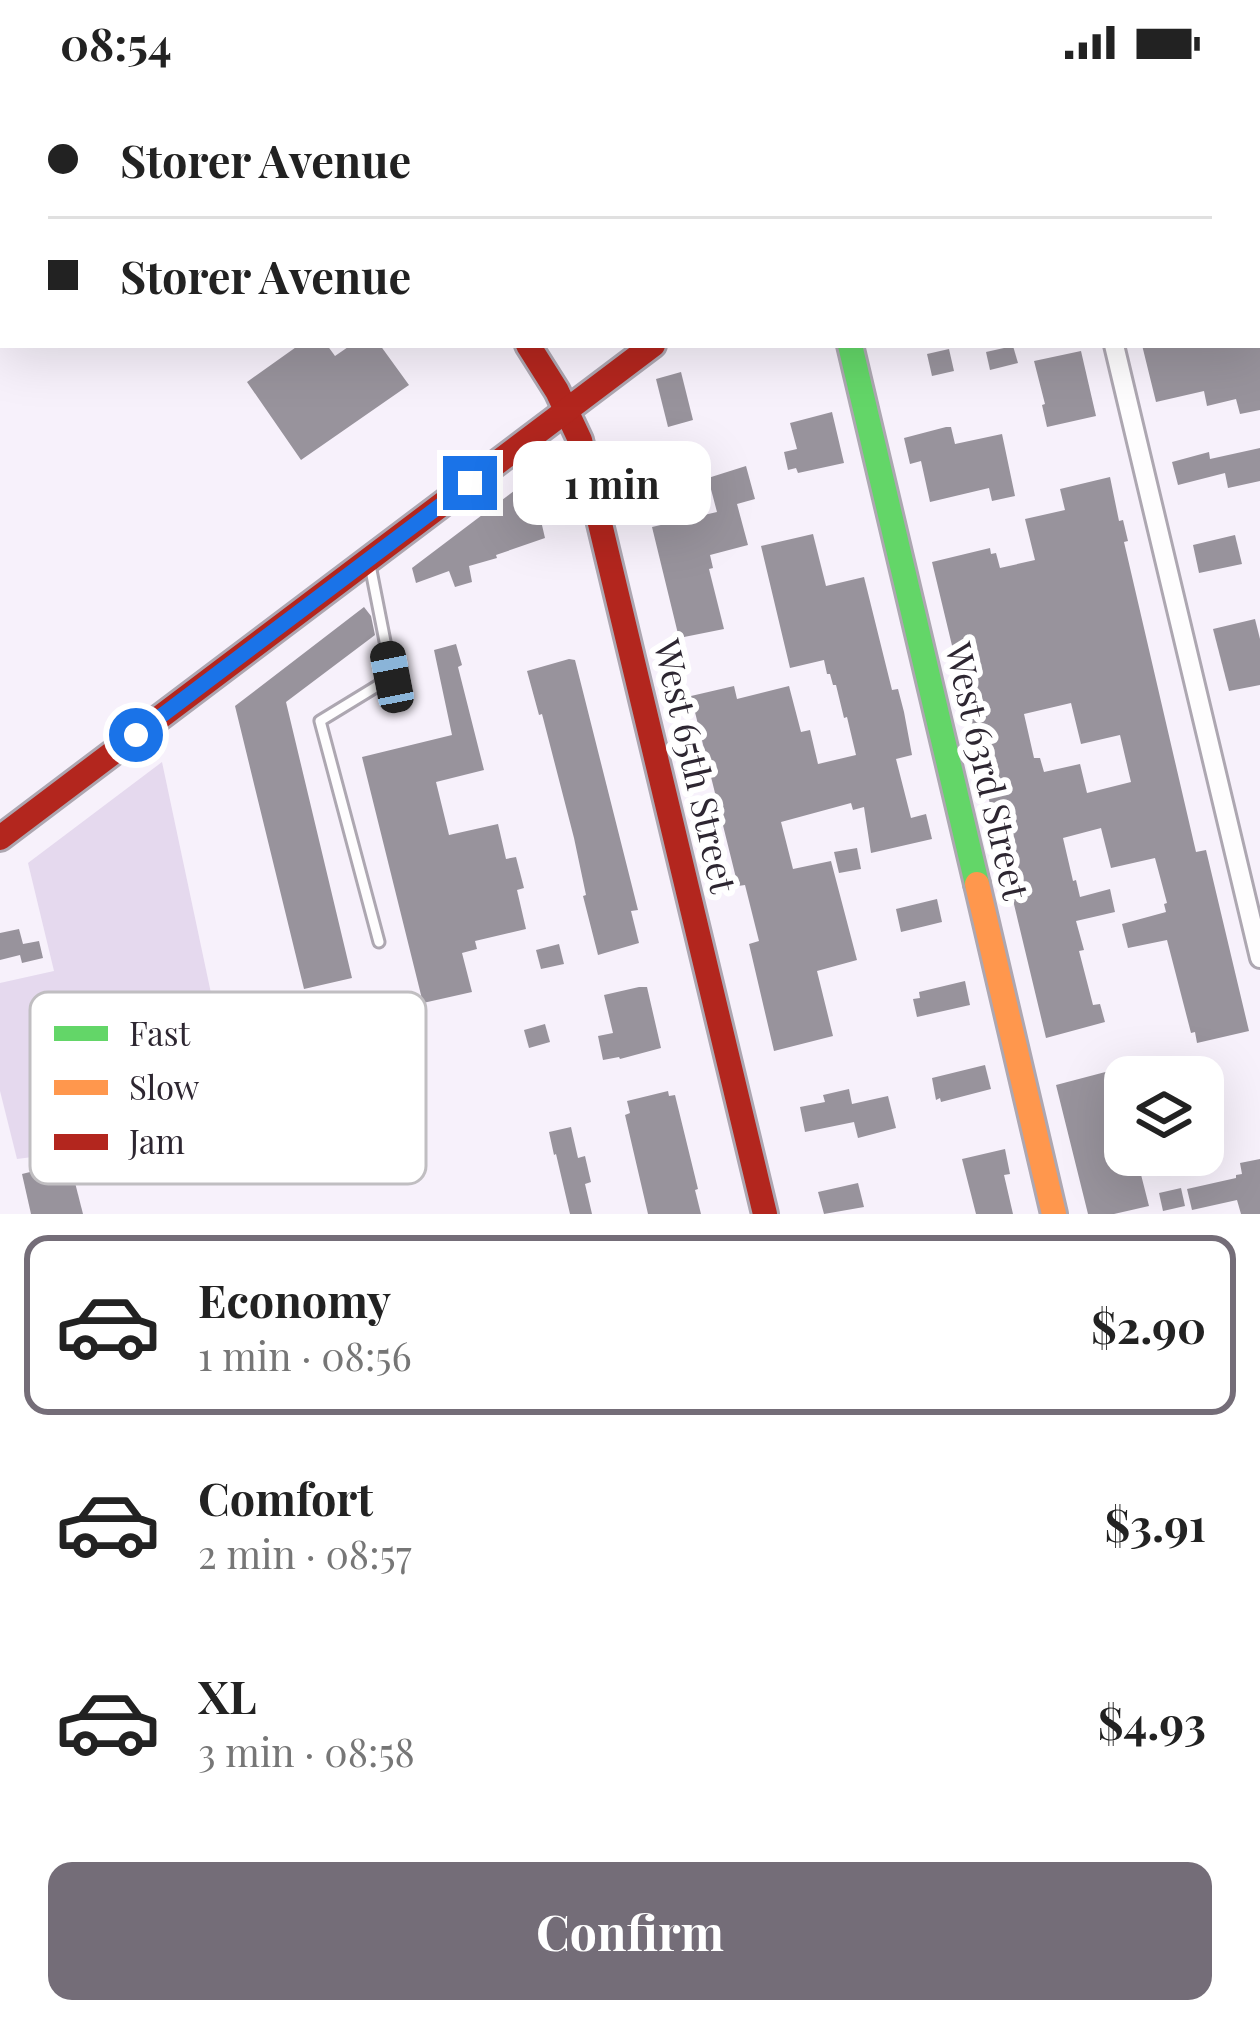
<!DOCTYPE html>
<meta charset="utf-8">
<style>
:root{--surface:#fff;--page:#f2f2f2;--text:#222;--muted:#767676;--line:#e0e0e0;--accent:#746d78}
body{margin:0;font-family:"Playfair Display",serif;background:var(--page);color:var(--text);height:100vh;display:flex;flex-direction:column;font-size:45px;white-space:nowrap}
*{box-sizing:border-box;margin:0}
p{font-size:39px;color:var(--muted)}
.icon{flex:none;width:66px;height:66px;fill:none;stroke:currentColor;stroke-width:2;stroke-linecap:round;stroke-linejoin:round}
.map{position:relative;height:1130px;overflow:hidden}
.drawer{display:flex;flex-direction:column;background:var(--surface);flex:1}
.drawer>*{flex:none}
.guide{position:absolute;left:0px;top:0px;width:1260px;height:264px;box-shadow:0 12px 48px #0002;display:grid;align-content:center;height:264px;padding:0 48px;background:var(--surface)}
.tools{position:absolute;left:1104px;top:972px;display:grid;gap:24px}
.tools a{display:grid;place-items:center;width:120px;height:120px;border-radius:24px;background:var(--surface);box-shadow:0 12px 48px #0002;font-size:60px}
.end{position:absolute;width:54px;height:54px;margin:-27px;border:15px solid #1a73e8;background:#fff;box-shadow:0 0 0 6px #fff}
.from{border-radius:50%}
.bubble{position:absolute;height:84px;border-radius:24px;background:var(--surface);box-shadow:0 12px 48px #0002;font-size:39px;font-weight:700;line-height:84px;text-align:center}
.car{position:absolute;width:36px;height:72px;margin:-36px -18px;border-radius:15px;box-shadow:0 0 9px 3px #0007;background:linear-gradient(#222 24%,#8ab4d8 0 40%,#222 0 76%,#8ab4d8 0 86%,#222 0)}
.guide b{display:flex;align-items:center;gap:42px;height:114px;font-size:45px}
.guide b+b{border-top:3px solid var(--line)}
.guide i{width:30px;height:30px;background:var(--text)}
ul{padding:21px 0 0;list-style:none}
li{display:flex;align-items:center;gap:36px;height:180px;margin:0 24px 18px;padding:0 24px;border:6px solid transparent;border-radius:24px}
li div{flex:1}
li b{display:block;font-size:45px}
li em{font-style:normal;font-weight:700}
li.on{border-color:var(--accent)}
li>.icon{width:108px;height:108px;stroke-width:1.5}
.action{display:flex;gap:24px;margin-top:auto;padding:24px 48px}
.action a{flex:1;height:138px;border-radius:24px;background:var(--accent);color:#fff;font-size:48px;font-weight:700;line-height:138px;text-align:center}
.status{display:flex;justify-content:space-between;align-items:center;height:84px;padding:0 60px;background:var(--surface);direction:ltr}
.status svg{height:33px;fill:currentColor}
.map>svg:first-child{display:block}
</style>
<div class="status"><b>08:54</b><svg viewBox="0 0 49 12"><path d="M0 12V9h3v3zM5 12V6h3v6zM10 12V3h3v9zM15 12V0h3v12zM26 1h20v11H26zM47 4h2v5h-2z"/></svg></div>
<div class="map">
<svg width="1260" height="1130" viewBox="0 0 1260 1130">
<rect width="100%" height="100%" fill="#f7f1fb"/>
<path fill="#e5d9ee" d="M162,678L240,1046L17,1075L0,1007V899L54,887L28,779Z"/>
<g fill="#98939c" fill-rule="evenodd">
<path d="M299,261H327L335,272L351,261H380L409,301L301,376L247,298Z"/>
<path d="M1142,261H1260V326L1240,330L1236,315L1207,322L1204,307L1156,318Z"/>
<path d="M1013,262L1018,279L990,286L986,268Z"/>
<path d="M949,265L954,287L932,292L927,270Z"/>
<path d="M1081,267L1096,332L1047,343L1042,321L1045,320L1034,277Z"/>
<path d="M681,288L693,336L668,343L656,295Z"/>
<path d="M832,328L844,379L798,389L796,384L788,386L784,368L797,365L790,339Z"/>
<path d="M946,343H951L955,360L1002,350L1015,412L992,417L989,404L930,418L921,377L910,380L904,354Z"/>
<path d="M1260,364V397L1228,404L1225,389L1178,401L1172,378L1209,368L1210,375Z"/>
<path d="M746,382L755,415L737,420L748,461L710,471L713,484L709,485L724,545L679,554L652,443L717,428L708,394Z"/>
<path d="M1110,393L1119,437L1123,436L1128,457L1124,458L1196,768L1206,766L1249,947L1197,959L1195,948L1191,949L1167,856L1128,864L1122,840L1166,828L1164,820L1167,819L1155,774L1111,784L1101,744L1063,754L1073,797L1076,796L1080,813L1110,805L1115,828L1076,837L1084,866L1079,867L1093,921L1100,920L1105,938L1046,954L932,478L990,464L991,470L996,469L1000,484L1035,476L1025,435L1065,426L1060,405ZM1071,619L1081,660L1120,651L1131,698L1087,709L1080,680L1044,688L1040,674H1034L1024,630Z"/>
<path d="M531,394L545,454L496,471L497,474L469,482L472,498L455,503L449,487L416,499L412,484Z"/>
<path d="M813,450L826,502L864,493L892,606L898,605L904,628L912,671L896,675L911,734L926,730L932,755L871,769L864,723L853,726L851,719L781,738L793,785L831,777L857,876L817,887L833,952L774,967L749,860L759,857L745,801L738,802L691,612L734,602L737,615L789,602L801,648L810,646L818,680L856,671L847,633L844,634L836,601H833L830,590H827L824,576L790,584L761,462Z"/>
<path d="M1235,451L1242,480L1199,489L1193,461Z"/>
<path d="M364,523L371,532L375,551L286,618L352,894L304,905L235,622Z"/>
<path d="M1255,535L1260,555V601L1229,607L1213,545Z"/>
<path d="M456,560L462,581L458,583L484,686L436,698L449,751L498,740L506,775L516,773L524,804L517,806L526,845L475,857L477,865L462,869L472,908L423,919L362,673L452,651L434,566Z"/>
<path d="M569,575L575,576L638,826L631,827L639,859L598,871L583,812L586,811L574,754L542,630L539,631L527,587Z"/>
<path d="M857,764L861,785L839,789L834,768Z"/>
<path d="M937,815L942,838L901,848L896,825Z"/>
<path d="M19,845L23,860L39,857L43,874L22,879L20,871L0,876V849Z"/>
<path d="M559,860L564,880L541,885L536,866Z"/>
<path d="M965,897L970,921L917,933L913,915L920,914L919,908Z"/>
<path d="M639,903H647L661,964L620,975L619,973L603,976L598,952L613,949L604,911Z"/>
<path d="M545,940L550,958L529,964L524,946Z"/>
<path d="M985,981L991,1005L941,1018L940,1014L936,1016L932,994Z"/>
<path d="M1113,986L1125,1038V1071H1136L1149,1122L1114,1130H1088L1056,1001Z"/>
<path d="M849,1005L852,1020L888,1012L896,1044L858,1054L854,1038L805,1048L800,1023L825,1018L823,1011Z"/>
<path d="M668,1007L669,1012L675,1011L698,1105L695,1106L701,1130H648L625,1031L630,1029L627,1017Z"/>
<path d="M571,1043L578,1074L585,1072L591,1098L585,1100L592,1130H570L556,1070L554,1071L549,1048Z"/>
<path d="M1005,1065L1010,1090L1004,1091L1013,1130H976L962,1075Z"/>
<path d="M1260,1075V1130H1241L1237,1116L1192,1126L1187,1105L1236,1094V1091L1242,1090L1240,1079Z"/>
<path d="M66,1079H70L83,1130H31L22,1090Z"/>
<path d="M858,1099L864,1123L824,1130L818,1108Z"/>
<path d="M1181,1104L1185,1122L1163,1127L1159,1109Z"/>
</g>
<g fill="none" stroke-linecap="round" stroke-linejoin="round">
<g stroke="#ada7b1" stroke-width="15">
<path id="lane" d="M370,481L392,593L320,637L379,858"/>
</g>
<g stroke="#ada7b1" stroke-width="24">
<g id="street">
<path d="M821,0L823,3"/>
<path d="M1052,0L1053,3"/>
<path d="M1223,0L1224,3"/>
<path d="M1257,94L1260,103"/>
<path d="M1114,261L1260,874"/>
</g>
</g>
<g stroke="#ada7b1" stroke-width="30">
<path id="fast" d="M850,261L977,800"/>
</g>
<g stroke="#ada7b1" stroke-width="30">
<g id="slow">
<path d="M341,0L343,3"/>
<path d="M988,3L992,0"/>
<path d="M977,800L1054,1130"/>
</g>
</g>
<g stroke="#ada7b1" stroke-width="30">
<g id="jam">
<path d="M528,261L557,307L580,356L765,1130"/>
<path d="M0,754L653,261"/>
</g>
</g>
<use href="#lane" stroke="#fefdfe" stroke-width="9"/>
<use href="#street" stroke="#fefdfe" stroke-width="18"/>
<use href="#fast" stroke="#63d668" stroke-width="24"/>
<use href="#slow" stroke="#ff974d" stroke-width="24"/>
<use href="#jam" stroke="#b3261e" stroke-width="24"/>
</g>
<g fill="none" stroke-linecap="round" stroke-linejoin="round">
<path stroke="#1a73e8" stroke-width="15" d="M136,651L470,399"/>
</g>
<g text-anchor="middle" stroke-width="12" stroke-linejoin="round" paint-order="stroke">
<g font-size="36" fill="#2d2631" stroke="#fff">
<text transform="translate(695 682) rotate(77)" y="13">West 65th Street</text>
<text transform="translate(987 687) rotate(77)" y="13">West 63rd Street</text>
</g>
</g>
<rect x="30" y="908" width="396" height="192" rx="18" fill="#fff" stroke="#c0bec1" stroke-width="3"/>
<rect x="54" y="942" width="54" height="15" fill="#63d668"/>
<rect x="54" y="996" width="54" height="15" fill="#ff974d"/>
<rect x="54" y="1050" width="54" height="16" fill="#b3261e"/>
<g font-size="33" fill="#2d2631">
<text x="129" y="962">Fast</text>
<text x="129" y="1016">Slow</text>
<text x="129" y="1070">Jam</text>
</g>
</svg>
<div class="tools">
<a><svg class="icon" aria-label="layers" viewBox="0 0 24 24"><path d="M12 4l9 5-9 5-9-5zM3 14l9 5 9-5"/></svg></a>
</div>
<i class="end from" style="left:136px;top:651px"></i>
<i class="end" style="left:470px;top:399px"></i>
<div class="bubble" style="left:513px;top:357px;width:198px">1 min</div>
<i class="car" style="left:392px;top:593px;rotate:349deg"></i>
<div class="guide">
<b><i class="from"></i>Storer Avenue</b>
<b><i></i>Storer Avenue</b>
</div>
</div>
<section class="drawer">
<ul>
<li class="on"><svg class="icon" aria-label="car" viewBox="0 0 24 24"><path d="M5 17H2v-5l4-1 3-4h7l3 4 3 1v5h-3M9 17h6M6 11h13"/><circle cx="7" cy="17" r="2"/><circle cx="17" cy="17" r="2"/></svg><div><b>Economy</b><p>1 min · 08:56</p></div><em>$2.90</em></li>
<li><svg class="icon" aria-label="car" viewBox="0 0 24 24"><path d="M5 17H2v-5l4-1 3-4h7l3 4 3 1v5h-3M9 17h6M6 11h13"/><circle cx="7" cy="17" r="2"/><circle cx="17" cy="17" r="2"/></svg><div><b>Comfort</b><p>2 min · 08:57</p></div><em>$3.91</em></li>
<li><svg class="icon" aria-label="car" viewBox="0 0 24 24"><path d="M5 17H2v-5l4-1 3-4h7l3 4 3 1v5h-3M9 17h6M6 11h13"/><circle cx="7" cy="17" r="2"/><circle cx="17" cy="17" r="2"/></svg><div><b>XL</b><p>3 min · 08:58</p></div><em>$4.93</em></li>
</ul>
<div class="action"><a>Confirm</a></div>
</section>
